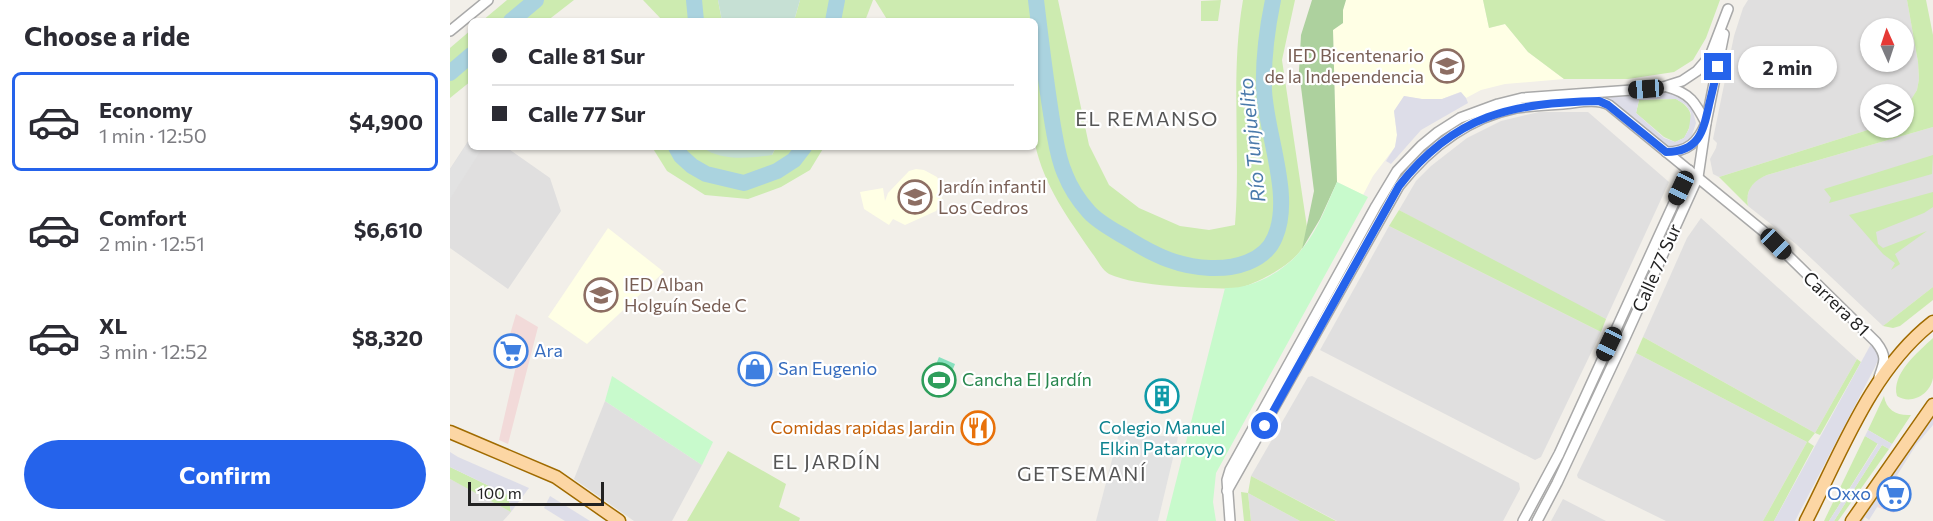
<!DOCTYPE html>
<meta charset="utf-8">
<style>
:root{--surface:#fff;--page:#f2f2f3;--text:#2b2b33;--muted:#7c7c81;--line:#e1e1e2;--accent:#2563eb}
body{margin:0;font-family:Commissioner,sans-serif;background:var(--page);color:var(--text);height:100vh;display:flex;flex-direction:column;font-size:22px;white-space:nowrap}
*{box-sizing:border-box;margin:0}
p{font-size:20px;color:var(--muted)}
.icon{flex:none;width:33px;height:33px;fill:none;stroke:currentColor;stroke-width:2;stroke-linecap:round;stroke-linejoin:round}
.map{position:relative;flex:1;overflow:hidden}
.details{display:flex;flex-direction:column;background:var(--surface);width:450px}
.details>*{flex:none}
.hud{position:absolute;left:18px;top:18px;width:570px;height:132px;border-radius:9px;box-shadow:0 2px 4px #0004;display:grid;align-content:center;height:132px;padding:0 24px;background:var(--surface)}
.needle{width:39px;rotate:357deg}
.controls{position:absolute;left:1410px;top:18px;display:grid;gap:12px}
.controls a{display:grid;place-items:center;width:54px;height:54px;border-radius:50%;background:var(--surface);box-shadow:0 2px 4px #0004;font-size:30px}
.scale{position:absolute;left:18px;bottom:15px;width:136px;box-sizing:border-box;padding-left:6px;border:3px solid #222;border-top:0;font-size:16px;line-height:21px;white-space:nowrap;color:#222;-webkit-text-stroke:4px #fff;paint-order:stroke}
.end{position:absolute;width:27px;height:27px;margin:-14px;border:8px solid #2563eb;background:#fff;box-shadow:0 0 0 3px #fff}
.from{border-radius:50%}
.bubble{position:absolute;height:42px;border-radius:21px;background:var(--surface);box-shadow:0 2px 4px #0004;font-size:20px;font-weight:700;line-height:42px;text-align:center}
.car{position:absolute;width:18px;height:36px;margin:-18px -9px;border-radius:8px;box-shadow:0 0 4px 2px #0007;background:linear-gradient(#222 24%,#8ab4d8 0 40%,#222 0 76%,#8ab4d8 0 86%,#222 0)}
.hud b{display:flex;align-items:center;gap:21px;height:57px;font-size:22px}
.hud b+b{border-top:2px solid var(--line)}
.hud i{width:15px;height:15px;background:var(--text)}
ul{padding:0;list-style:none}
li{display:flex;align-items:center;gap:18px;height:99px;margin:0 12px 9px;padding:0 12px;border:3px solid transparent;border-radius:9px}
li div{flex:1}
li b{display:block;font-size:22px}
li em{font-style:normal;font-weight:700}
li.current{border-color:var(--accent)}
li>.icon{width:54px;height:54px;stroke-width:1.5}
h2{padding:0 24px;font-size:27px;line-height:72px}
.action{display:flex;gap:12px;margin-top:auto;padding:12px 24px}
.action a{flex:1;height:69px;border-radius:36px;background:var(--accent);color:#fff;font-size:24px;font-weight:700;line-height:69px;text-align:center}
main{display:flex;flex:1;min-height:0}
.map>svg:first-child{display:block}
</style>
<main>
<section class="details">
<h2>Choose a ride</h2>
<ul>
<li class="current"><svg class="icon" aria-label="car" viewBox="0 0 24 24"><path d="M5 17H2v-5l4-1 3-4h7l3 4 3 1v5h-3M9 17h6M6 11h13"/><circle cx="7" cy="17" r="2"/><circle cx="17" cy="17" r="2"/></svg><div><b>Economy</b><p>1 min · 12:50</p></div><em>$4,900</em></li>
<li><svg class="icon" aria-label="car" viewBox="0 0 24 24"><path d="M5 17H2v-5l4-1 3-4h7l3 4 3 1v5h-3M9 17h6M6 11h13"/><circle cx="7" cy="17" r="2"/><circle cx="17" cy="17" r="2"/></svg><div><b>Comfort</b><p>2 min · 12:51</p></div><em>$6,610</em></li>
<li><svg class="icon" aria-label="car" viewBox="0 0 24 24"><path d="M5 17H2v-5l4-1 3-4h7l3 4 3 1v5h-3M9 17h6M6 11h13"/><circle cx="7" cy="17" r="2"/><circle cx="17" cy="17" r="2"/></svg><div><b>XL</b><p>3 min · 12:52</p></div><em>$8,320</em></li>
</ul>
<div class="action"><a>Confirm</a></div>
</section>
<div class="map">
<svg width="1483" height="521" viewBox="0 0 1483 521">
<rect width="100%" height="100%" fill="#f2efe9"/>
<g fill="#e0dfdf" fill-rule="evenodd">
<path d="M1298,0H1457L1468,62L1469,79L1467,90L1460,102L1454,111V94H1420V128H1424L1269,177L1263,174L1260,159L1266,148L1267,143L1263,139L1284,36L1293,8ZM1420,28H1454V62H1420Z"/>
<path d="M1089,112H1138L1219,182L1156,319L1046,264L949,210L966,181L981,166L1017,138L1051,121Z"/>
<path d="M1483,127V287L1433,326L1346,244L1298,206L1297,197L1300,188L1307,179L1317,175Z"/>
<path d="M21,137V147H56L100,178L111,211L58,289L0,248V169Z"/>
<path d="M1251,218L1407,359L1365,433L1193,337L1237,238Z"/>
<path d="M939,226L1151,332L1091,457L1085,460L870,350Z"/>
<path d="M1186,353L1357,442L1313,521H1216L1128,478L1127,475Z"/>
<path d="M862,376L1069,483L1070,489L1053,521H887L801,476L858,377Z"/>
<path d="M155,401L252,465L222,521H184L124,479Z"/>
<path d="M0,479L18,488L61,512L53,521H0Z"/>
<path d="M798,493L850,521H801Z"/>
<path d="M1113,499L1156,521H1101Z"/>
</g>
<g fill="#f2dad9">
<path d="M66,314L88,327L58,444L49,440L66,366L52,362Z"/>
<path d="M1444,480L1460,483L1458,495L1451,493L1444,513L1427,507Z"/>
</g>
<g fill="#ffffe5">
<path d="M896,0H1033L1039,28L1055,24L1078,52L1114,79L1055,84L1031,90L1016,98L1010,92L992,99H972L954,96L944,111L947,135L945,147L923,176L913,195L887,182L883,30L893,23V10Z"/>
<path d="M466,169L474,170L487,177L491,184L492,201L486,211L455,225L443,219L439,225L414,209L410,192L433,188L435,201L438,193L459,171Z"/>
<path d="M158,228L214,272L137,344L98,317Z"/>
</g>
<g fill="#cdebb0">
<path d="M57,0H124L97,21H32Z"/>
<path d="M193,0H268L272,21H213Z"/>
<path d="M350,0H423L415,21H344Z"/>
<path d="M425,0H608L639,145L659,185L689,208L730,226L759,230L785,225C791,150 780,75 793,0H845L832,60L857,227C856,234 855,245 851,250C839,267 806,284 786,289C754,288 687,287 659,274C652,270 647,259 642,253C618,218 594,186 585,144V21H438Z"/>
<path d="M771,0L768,21H751V1Z"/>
<path d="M1033,0H1270L1256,38L1243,60L1224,72L1178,79H1114L1078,52L1055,24L1039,28Z"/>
<path d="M1457,0H1476L1483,35V127L1317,175C1303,181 1295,190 1298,206L1269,177L1424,128H1454V111L1467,90L1469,79L1468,62Z"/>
<path d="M21,30V81L0,98V48Z"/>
<path d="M1226,99C1245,109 1244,121 1234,138L1225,142L1214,137L1186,113L1189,100Z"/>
<path d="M202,147H252L257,150L322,155L326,147H374L360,170L331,187L298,199L255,195L217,171Z"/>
<path d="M1483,155L1482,174L1379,203L1381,198L1374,189Z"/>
<path d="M1483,192V207L1474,213L1426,232L1428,244L1433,248L1477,231L1445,254L1450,264L1441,270L1445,263L1433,254L1399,215Z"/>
<path d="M949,210L1156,319L1151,332L939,226Z"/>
<path d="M1483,287V300L1450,326L1443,328L1433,326Z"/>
<path d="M1193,337L1365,433L1407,359L1411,362L1370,435L1365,433L1358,442L1364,446L1324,521H1313L1357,442L1186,353Z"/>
<path d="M1483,338C1483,351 1483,365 1483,378C1480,395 1461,405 1447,396C1441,374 1468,352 1483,338Z"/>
<path d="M1434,396C1436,410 1447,416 1461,415L1442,444L1418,430Z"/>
<path d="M1415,436L1428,443L1379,521H1374Z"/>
<path d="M1432,445L1439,449L1388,521H1384Z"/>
<path d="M278,451L336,484L329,507L350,518L349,521H237Z"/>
<path d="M0,467L58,495L61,512L0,479Z"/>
<path d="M801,476L886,521H850L798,493L801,521H794L791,492L798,493Z"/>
</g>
<path fill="#add19e" d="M862,0H896L893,10V23L883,30L887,182L870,219L852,249L864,191L849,71L851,35Z"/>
<g fill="#c6e0d4">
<path d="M268,0H350L344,21H272Z"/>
<path d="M252,147H326L322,155C301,158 271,162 252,147Z"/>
</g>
<g fill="#c8facc">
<path d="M887,182L918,197L766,473L763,502L766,521H716L775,288C803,289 835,271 852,249C868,230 877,204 887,182Z"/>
<path d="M162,376L263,442L252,465L155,401Z"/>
</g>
<path fill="#88e0be" d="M489,357L505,364L492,397L475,391Z"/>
<g fill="#e2e2e2">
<path d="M21,137V147H33L0,199V169Z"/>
<path d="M669,433L728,437L708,521H646Z"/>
</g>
<g fill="#dddde8" fill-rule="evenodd">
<path d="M1011,92L1016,98L1018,103L971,130L941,164L936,161L945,147L947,135L944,111L954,96L972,99H992Z"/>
<path d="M1214,92L1229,96L1237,100L1242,108L1246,123L1241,138L1234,146L1223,148L1214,145L1181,116L1154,98ZM1208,99H1226L1236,105L1241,113L1239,129L1234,138L1225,142L1214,138L1186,113L1189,100Z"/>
<path d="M1421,344L1427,351L1429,358L1425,367L1345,521H1324Z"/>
<path d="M1483,412V425L1466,445L1419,520L1415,517L1413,521H1408Z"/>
<path d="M1418,430L1442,444L1439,449L1432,445L1384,521H1379L1428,444L1415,436Z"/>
<path d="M0,452L8,457L79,488L61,512L58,495L0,467Z"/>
<path d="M100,496L140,521H115L94,508Z"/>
</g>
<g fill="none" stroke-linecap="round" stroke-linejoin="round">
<g stroke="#aad3df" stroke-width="16">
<path d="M244,0L246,21"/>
<path d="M586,0C591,42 596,84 603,126C606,142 608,159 615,174C620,187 630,202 639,212C650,224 667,232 680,240C706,256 730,267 760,268C784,269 815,262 825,237C843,196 816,134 814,90C813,60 817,29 823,0"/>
<path d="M61,21L86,0"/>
<path d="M383,21L387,0"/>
<path d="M0,73L21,55"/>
<path d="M226,147L231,156L242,166L256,174L294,183L327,171L344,160L354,147"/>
</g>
<g stroke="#a9a9a9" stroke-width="12">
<g id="minor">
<path d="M0,31L38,0"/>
<path d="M1216,152C1238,152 1248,142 1256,123C1245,102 1240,93 1217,87"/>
<path d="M777,491L949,186C979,148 1017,118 1066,108C1081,106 1097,105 1113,104C1127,103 1145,98 1159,105L1313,231L1426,342C1437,356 1435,361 1429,377"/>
<path d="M780,521L777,480L780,470L926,206L947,171L971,146L988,132L1010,118L1048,104L1072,98L1210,88L1232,81L1247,71L1260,56L1278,9"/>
<path d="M1073,521L1109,454L1239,170"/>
<path d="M1087,521L1107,483L1175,338L1248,177L1256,123L1274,34"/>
</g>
</g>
<g stroke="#a06b00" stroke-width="15">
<g id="major">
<path d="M0,432L106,477L169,521"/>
<path d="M1356,521C1391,453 1421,370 1483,322"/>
<path d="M1402,521L1483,405"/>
</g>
</g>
<use href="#minor" stroke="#fff" stroke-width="9"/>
<use href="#major" stroke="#fcd6a4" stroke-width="12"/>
</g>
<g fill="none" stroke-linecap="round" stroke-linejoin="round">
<path stroke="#2563eb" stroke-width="8" d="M815,426L949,186C1005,114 1062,103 1149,101L1158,105L1216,152C1249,152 1253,132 1259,105C1262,92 1265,80 1268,67"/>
</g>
<defs>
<g id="school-ring" transform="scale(1.725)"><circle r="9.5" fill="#fff" stroke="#8d6e63" stroke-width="1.5"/><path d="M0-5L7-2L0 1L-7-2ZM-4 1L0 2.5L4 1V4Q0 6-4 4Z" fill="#8d6e63"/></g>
<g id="supermarket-ring" transform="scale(1.725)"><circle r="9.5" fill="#fff" stroke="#3f7fe0" stroke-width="1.5"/><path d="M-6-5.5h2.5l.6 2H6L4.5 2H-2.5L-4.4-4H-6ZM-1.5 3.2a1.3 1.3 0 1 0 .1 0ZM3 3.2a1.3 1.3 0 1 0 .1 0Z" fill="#3f7fe0"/></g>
<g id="shop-ring" transform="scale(1.725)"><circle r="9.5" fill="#fff" stroke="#3f7fe0" stroke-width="1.5"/><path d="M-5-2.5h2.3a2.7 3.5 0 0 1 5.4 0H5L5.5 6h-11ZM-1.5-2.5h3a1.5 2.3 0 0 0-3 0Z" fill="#3f7fe0"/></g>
<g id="stadium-ring" transform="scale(1.725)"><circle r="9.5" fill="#fff" stroke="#2e9e5b" stroke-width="1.5"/><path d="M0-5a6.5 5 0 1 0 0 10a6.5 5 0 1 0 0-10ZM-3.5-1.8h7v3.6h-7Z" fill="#2e9e5b"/></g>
<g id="building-ring" transform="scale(1.725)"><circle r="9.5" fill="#fff" stroke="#0f9aa8" stroke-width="1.5"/><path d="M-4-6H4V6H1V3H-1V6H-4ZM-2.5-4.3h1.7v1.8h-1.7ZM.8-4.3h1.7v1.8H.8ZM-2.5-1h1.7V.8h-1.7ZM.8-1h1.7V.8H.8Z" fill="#0f9aa8"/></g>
<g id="restaurant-ring" transform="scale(1.725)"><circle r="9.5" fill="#fff" stroke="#e8710a" stroke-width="1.5"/><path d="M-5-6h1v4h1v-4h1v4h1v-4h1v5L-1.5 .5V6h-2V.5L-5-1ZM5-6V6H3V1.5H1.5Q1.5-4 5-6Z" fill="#e8710a"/></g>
</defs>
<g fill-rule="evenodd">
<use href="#school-ring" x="997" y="66"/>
<use href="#school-ring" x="465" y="197"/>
<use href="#school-ring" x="151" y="295"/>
<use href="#supermarket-ring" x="61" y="351"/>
<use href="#shop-ring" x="305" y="369"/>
<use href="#stadium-ring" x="489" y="380"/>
<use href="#building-ring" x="712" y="396"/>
<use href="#restaurant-ring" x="528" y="428"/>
<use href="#supermarket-ring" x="1444" y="494"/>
</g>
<g text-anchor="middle" stroke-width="4.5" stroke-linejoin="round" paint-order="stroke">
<g font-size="18" fill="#785e54" stroke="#fff" text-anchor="start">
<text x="974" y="62" text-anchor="end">IED Bicentenario<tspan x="974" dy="21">de la Independencia</tspan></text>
<text x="488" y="193">Jardín infantil<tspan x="488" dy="21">Los Cedros</tspan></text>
<text x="174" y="291">IED Alban<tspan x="174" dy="21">Holguín Sede C</tspan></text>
</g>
<g font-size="18" fill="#222" stroke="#fff">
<text transform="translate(1207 268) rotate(-66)" y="6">Calle 77 Sur</text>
<text transform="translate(1386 304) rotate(44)" y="6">Carrera 81</text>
</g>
<g font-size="18" fill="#366cbe" stroke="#fff" text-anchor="start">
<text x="84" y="357">Ara</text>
<text x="328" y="375">San Eugenio</text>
<text x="1421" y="500" text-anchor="end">Oxxo</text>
</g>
<g font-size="18" fill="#27864d" stroke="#fff" text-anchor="start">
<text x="512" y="386">Cancha El Jardín</text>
</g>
<g font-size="18" fill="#c56008" stroke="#fff" text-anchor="end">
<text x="505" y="434">Comidas rapidas Jardin</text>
</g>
<g font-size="18" fill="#0d838f" stroke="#fff">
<text x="712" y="434">Colegio Manuel<tspan x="712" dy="21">Elkin Patarroyo</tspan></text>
</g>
<g font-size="20" letter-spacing="1.5" fill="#555" stroke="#fff">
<text x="697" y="126">EL REMANSO</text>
<text x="377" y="469">EL JARDÍN</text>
<text x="632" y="481">GETSEMANÍ</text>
</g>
<g font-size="20" font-style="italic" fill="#4a7aab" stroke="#fff">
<text transform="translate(802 140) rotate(-96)" y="7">Río Tunjuelito</text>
</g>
</g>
</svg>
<div class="controls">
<a><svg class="needle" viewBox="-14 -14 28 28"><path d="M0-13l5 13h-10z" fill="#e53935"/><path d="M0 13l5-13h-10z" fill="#7c7c81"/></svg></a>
<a><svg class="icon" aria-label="layers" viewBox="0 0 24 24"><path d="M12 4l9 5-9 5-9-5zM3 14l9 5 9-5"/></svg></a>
</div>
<div class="scale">100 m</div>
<i class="end from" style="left:815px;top:426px"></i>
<i class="end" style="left:1268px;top:67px"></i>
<div class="bubble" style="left:1288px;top:46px;width:99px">2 min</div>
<i class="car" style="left:1196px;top:89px;rotate:266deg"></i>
<i class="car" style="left:1231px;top:188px;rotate:205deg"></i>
<i class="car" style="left:1326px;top:244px;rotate:135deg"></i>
<i class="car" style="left:1159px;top:344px;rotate:205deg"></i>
<div class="hud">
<b><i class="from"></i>Calle 81 Sur</b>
<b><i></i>Calle 77 Sur</b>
</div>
</div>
</main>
